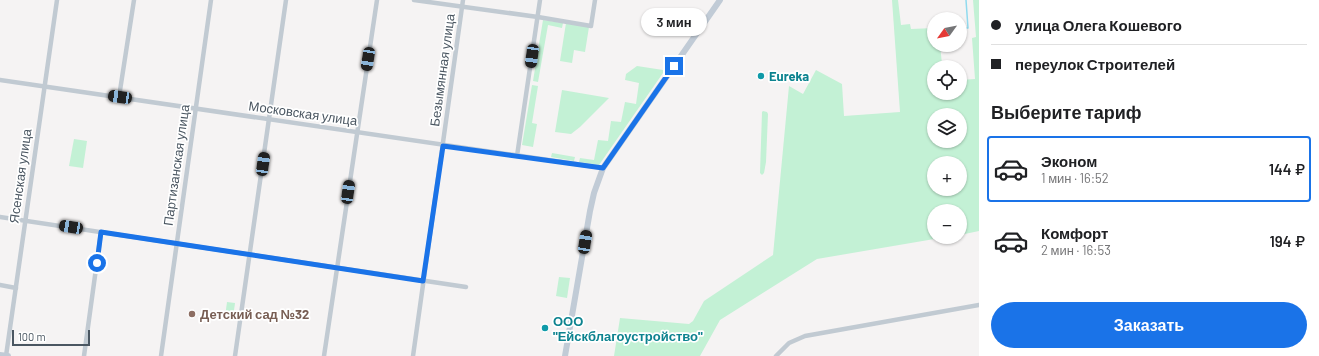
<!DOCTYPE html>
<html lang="ru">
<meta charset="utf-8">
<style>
:root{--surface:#fff;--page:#f6f6f6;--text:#202124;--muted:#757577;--line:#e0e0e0;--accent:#1a73e8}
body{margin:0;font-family:Barlow,sans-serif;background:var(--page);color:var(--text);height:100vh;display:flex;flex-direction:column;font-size:15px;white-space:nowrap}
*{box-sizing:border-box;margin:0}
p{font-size:13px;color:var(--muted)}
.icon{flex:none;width:22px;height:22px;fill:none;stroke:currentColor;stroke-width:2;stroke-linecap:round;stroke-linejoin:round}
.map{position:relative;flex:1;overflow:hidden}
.panel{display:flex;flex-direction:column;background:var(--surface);width:340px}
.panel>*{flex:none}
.top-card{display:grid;align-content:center;height:88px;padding:0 12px;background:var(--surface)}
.needle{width:26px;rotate:237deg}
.tools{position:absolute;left:927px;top:12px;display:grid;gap:8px}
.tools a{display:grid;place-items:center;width:40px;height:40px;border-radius:50%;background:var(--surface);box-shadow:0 1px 3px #0004;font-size:20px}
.scale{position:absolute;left:12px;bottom:10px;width:78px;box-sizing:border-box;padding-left:4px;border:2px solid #4a5661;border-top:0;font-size:11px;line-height:14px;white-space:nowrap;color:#4a5661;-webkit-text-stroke:3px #fff;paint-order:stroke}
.end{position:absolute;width:18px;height:18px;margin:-9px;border:5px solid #1a73e8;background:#fff;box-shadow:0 0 0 2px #fff}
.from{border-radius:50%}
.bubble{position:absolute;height:28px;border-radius:14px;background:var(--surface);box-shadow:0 1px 3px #0004;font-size:13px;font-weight:600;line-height:28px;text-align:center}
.car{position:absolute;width:12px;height:24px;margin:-12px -6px;border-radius:5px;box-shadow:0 0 3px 1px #0007;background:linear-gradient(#222 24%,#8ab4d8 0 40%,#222 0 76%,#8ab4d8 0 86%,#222 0)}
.top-card b{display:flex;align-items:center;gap:14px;height:38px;font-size:15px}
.top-card b+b{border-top:1px solid var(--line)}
.top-card i{width:10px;height:10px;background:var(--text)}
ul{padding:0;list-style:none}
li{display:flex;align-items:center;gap:12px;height:66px;margin:0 8px 6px;padding:0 4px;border:2px solid transparent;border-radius:4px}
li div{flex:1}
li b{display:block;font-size:15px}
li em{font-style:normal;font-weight:600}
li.current{border-color:var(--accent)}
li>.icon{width:36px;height:36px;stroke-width:1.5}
h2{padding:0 12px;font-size:18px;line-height:48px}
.action{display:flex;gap:8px;margin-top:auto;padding:8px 12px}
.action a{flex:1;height:46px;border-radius:24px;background:var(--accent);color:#fff;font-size:16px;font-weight:600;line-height:46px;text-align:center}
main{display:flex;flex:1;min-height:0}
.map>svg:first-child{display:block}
</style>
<main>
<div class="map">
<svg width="979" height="356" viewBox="0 0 979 356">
<rect width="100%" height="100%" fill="#f5f3f3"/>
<g fill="#c3f1d5" fill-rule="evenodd">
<path d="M892,0H898L901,25L910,24L911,29L934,28V45H940L942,64L950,63L951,67H934V93H960V80L975,79L972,38L976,37L973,0H979V231L960,235V211H934V237H946L817,259L720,320L700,356H614L620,318L689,324L693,321L704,301L773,255L789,86L803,94L816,70L842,84L844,116L900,112ZM934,115H960V141H934ZM934,163H960V189H934Z"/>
<path d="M543,20L563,23L562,28L548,25L538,82L533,81Z"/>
<path d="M566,23L589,27L585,52L574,50L572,63L560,61Z"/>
<path d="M637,66L663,70V73L599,165L579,162L580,158L594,160L598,140L608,141L611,121L621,122L625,102L636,104L639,83L625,80L626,74Z"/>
<path d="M532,85L538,86L532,123L537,124L533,147L522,145Z"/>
<path d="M562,90L609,98L580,127L571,134L555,132Z"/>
<path d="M763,111L767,112L768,114L766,162L764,173L762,175L760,173L762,112Z"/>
<path d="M74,139L87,141L83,168L69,166Z"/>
<path d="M552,153L575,157L574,161L551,157Z"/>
<path d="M559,277L570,278L567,298L556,296Z"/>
<path d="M227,302L235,303L233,318L225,317Z"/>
</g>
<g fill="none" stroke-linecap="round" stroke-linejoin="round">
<path stroke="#90daee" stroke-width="1.5" d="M960,28H968L966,0"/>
<g stroke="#c1cad2" stroke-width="4.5">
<path d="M414,0L538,17L591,26L595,0"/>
<path d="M0,80L603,168"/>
<path d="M119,97L134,0"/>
<path d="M517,156L540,0"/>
<path d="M0,217L466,287"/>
<path d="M0,285L16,288"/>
<path d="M6,356L57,0"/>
<path d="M84,356L101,232"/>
<path d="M161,356L211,0"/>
<path d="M235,356L286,0"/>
<path d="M324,356L377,0"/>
<path d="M413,356L463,0"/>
<path d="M776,356L789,343L805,336L979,305"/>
</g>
<g stroke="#c1cbd6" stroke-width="6">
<path d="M0,355L8,356"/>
<path d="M565,356L590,211L594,193L603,168L720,0"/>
</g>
</g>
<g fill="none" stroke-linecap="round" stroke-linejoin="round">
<path stroke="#1a73e8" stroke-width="5" d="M97,263L101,232L423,281L443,146L603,168L674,66"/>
</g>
<g fill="#0f9aa8" stroke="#fff" stroke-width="1.5">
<circle cx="761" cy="76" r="4"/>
<circle cx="545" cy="328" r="4"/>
</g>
<circle fill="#8d6e63" stroke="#fff" stroke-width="1.5" cx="192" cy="314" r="4"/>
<g text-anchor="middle" stroke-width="3.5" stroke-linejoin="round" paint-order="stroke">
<g font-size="13" fill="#4a5661" stroke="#fff">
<text transform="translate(442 70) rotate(-82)" y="5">Безымянная улица</text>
<text transform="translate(303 113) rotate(8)" y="5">Московская улица</text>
<text transform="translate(176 165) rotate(-82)" y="5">Партизанская улица</text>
<text transform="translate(20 176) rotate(-82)" y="5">Ясенская улица</text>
</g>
<g font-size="13" font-weight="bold" fill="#0d838f" stroke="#fff" text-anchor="start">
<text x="769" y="81">Eureka</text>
<text x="553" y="326">ООО<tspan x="553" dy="15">"Ейскблагоустройство"</tspan></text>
</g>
<g font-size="13" font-weight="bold" fill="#785e54" stroke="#fff" text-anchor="start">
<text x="200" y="319">Детский сад №32</text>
</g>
</g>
</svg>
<div class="tools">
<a><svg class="needle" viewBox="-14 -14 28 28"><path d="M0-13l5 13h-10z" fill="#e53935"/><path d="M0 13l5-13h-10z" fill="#757577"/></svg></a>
<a><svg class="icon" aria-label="locate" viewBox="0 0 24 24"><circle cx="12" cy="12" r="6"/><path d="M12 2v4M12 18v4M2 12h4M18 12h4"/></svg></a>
<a><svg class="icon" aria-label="layers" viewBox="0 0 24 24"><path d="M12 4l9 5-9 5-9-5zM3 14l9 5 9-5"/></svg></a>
<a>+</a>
<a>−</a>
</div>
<div class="scale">100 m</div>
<i class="end from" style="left:97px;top:263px"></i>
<i class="end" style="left:674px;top:66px"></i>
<div class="bubble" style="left:641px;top:8px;width:66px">3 мин</div>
<i class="car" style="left:532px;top:56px;rotate:188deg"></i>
<i class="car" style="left:368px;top:59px;rotate:189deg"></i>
<i class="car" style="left:120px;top:97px;rotate:278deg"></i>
<i class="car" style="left:263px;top:164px;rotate:8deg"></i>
<i class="car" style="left:348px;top:192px;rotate:8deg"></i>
<i class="car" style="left:71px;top:227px;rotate:279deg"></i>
<i class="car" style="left:585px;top:242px;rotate:9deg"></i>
</div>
<section class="panel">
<div class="top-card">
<b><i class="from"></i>улица Олега Кошевого</b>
<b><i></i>переулок Строителей</b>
</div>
<h2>Выберите тариф</h2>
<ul>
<li class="current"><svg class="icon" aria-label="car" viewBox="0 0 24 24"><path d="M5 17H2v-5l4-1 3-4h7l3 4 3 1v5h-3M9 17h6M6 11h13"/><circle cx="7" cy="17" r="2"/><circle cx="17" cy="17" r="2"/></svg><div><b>Эконом</b><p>1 мин · 16:52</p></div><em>144 ₽</em></li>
<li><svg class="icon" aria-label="car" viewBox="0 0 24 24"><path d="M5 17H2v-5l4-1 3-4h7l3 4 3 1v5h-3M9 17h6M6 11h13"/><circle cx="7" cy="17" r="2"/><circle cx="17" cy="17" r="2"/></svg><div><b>Комфорт</b><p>2 мин · 16:53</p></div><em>194 ₽</em></li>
</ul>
<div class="action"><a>Заказать</a></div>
</section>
</main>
